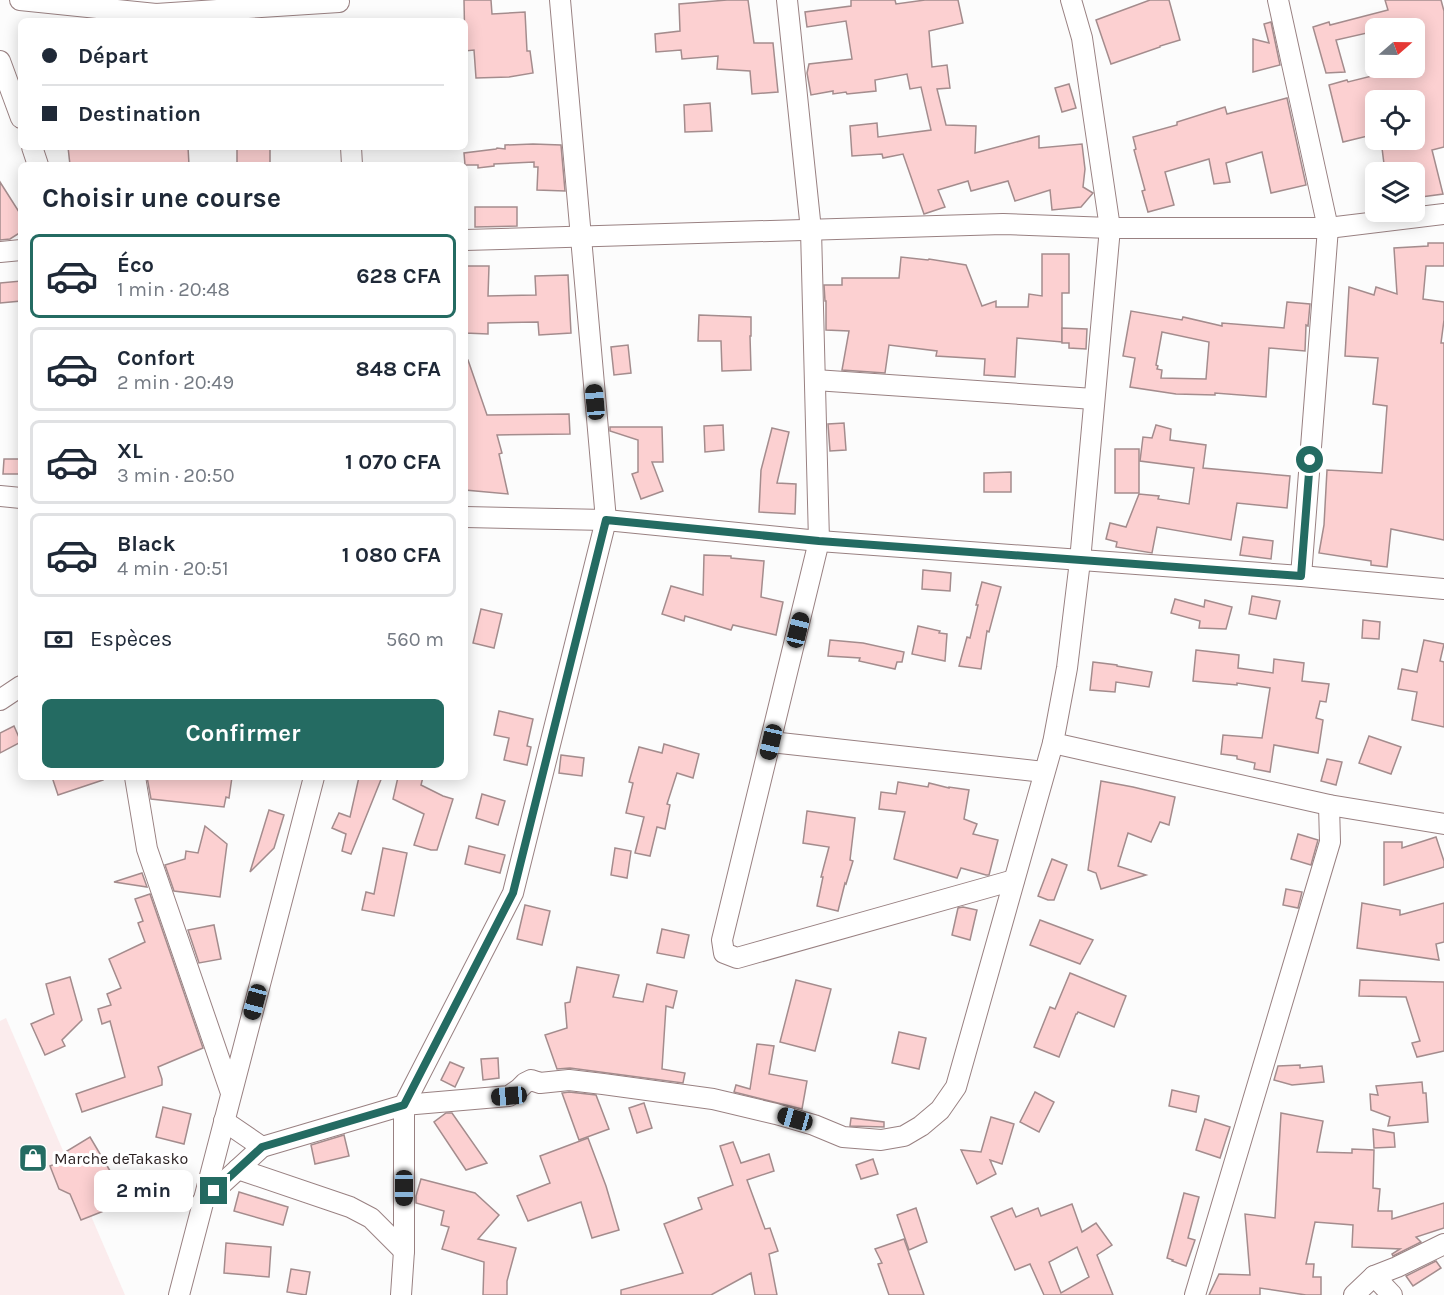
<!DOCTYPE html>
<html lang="fr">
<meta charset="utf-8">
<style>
:root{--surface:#fff;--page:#f2f2f3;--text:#1f2937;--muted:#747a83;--line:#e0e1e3;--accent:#246b62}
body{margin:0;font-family:Karla,sans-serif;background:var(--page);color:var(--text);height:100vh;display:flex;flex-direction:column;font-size:22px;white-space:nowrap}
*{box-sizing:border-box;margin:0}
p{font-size:20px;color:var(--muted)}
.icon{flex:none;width:33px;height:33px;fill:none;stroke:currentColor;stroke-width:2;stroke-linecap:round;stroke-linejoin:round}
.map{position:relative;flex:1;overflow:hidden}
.drawer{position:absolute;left:18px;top:162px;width:450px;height:618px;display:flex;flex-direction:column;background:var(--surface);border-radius:9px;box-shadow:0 3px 15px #0003}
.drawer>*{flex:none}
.top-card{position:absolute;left:18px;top:18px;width:450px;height:132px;border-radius:9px;box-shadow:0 3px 15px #0003;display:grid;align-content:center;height:132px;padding:0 24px;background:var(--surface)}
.needle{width:39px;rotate:70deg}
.tools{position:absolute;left:1365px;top:18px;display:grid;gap:12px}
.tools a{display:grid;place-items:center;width:60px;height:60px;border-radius:9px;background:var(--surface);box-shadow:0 3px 15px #0003;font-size:30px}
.end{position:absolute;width:27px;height:27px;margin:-14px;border:8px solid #246b62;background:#fff;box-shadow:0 0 0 3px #fff}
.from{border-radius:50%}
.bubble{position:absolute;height:42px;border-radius:9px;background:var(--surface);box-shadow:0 3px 15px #0003;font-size:20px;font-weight:700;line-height:42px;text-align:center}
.car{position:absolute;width:18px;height:36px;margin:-18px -9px;border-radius:8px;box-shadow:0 0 4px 2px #0007;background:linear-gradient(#222 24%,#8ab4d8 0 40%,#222 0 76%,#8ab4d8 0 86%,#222 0)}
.top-card b{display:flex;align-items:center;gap:21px;height:57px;font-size:22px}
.top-card b+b{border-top:2px solid var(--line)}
.top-card i{width:15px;height:15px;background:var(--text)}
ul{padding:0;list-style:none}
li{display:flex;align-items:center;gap:18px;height:84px;margin:0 12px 9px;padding:0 12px;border:3px solid var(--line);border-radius:9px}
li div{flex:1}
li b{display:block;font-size:22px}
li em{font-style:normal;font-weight:700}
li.selected{border-color:var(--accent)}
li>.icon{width:54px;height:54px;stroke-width:1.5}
h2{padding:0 24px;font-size:27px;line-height:72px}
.pay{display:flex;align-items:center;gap:15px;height:66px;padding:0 24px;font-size:22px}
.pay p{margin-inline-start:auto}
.action{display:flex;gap:12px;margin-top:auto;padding:12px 24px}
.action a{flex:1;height:69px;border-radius:9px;background:var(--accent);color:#fff;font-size:24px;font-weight:700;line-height:69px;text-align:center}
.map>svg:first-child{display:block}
</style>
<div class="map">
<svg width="1444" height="1295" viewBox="0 0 1444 1295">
<rect width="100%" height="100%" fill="#fcfcfc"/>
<path fill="#fbeced" d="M6,1018L125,1295H0V1021Z"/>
<g fill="#fcd0d1" stroke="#a48c8d" stroke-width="1.5" fill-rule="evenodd">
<path d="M464,0H491L492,14L525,12L527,51H530L533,73L509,77L476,78L474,50L465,51Z"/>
<path d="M727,0H748L754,43H773L778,92L752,94L750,71L717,69L718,56L682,59L681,50L656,52L655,34L680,31L679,4Z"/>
<path d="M851,0H895L896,4L925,0H958L963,23L929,31L932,67L947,65L950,88L937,89L946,125L976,126L975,153L1039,136V148L1082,144L1085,169L1083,187L1093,193L1081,207L1052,210L1050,190L1015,201L1008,181L971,191L968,181L938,190L945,207L924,214L903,154L883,158L882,154L852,156L850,126L877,123L878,137L931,130L921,87L910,89L907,74L875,80L876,91L847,94L846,92L833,94V91L811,95L807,73L809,64L852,59L846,21L807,27L805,12L851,6Z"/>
<path d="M1150,0H1169L1180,40L1160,46V47L1111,64L1096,20Z"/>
<path d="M1385,0H1441L1444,11V147L1432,150L1443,194L1414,198V172H1385L1381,140H1414V100H1376V134L1343,142L1329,85L1347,80L1348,82L1380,74L1378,68H1414V28H1376V31L1336,40L1345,72L1326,73L1313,27L1329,22L1330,25L1388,10Z"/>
<path d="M1271,22L1280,65L1253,72V39L1269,43L1264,24Z"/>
<path d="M1069,84L1076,108L1062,112L1055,88Z"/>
<path d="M1287,98L1306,185L1271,193L1262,152L1226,163L1230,182L1214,184L1209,159L1165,172L1174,205L1148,212L1142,191L1145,190L1134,150L1136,149L1133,137L1177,125V122L1225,107L1227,114Z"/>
<path d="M710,103L712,131L685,132L684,105Z"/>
<path d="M533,144L561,145L565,191L537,190L538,167H534V162L494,164V166L478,168V165H465L464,153L496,149L497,148L505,149V145Z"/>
<path d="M68,147H188L189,165H70Z"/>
<rect x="237" y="147" width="33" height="18"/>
<path d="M0,182L21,215V232L10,239L0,240Z"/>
<path d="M475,207H517V226L475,227Z"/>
<path d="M1428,243H1444V266H1426L1423,299L1444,302V320L1441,343H1444V540L1391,529L1387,567L1371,565V561L1319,553L1324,525L1327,470L1382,473L1387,406L1373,404L1378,358L1345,356L1349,287L1374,295L1376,287L1397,294L1394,248L1428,246Z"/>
<path d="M1042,254H1069V293H1062V342L1017,338L1015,377L984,375L985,359L936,356L937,351L889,345L885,373L842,370L849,331L826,330V301H825L824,285H842V278H899L901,257L928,260L929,259L966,265L982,306L996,301V307H1028L1029,294L1042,296Z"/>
<path d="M465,266H489L488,296L536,295L535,276L568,275L571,333L539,335L538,322L488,323V334L465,333L467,286H465Z"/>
<path d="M21,281V301L0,303V283Z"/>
<path d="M1287,302L1310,304L1308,326L1306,325L1305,351L1269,348L1266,397L1215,393V395L1176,394L1130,387L1135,358L1123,356L1131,311L1182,320L1183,317L1222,326V323L1284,328ZM1162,332L1209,342L1206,379L1161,378L1162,370L1157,369L1158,366L1156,365Z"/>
<path d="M699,315L751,317V336H750L751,370L722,371L721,341H698Z"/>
<path d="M1062,328L1087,329L1086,349L1069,348V343H1062Z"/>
<path d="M628,345L631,373L614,375L611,347Z"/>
<path d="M465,360H468L487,415L569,414L570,434L497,435L502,453L499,454L508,494L465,490Z"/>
<path d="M844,423L846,450L830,451L828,424Z"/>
<path d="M723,425L724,450L705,452L704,426Z"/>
<path d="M1156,425L1171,429L1170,440L1206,445L1203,468L1290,476L1287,508L1237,503L1231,540L1157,527L1152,553L1116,547L1117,542L1106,539L1110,523L1126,527L1139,494L1159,496L1158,499L1189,504L1194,468L1140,461L1143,437L1152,438Z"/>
<path d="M610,427H662L663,462H652L663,491L641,499L632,474L638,472V440L610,431Z"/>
<path d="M772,428L789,432L777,483L796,484L795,514L759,512L761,470Z"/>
<rect x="1115" y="449" width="24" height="44"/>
<path d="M4,459H21V474H3Z"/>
<path d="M1011,472V492H984V473Z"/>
<path d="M1243,537L1273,541L1271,559L1240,555Z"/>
<path d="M704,555L731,556V558L764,561L761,597L783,602L776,635L733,625L731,630L685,616L684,621L662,614L671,586L703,595Z"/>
<path d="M923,570L951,573L950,591L922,589Z"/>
<path d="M982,582L1001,587L989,632L987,631L981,669L959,666L967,637L970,638L978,605H976Z"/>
<path d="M1252,596L1280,601L1276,619L1249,614Z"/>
<path d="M1175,599L1204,607L1205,600L1232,607L1226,629L1199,628L1200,621L1171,613Z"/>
<path d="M481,609L502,614L494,648L473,643Z"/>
<path d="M1363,620L1380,622L1379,639L1362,638Z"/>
<path d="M918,626L940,631L939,633L947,634L945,661L912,654Z"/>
<path d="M830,640L863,643L904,652L902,662H897L895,669L859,661L860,658L828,656Z"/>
<path d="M1424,640L1444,644L1440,661L1444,662V727L1412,720L1417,692L1398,689L1402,669L1417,672Z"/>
<path d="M1196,650L1239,655L1238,668L1273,673L1274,659L1304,663L1302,681L1329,684L1326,702L1320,701L1316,718L1323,720L1318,753L1274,745L1270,772L1254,769L1255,763L1237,759V756L1221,754L1223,735L1262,738L1270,688L1237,683V685L1193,681Z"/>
<path d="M1093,662L1117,665V666L1152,672L1149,687L1116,682L1115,692L1090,690Z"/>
<path d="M499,711L533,719L527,746L531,747L527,765L504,760L509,738L494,735Z"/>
<path d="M14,726L21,742L0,753V733Z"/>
<path d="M1369,736L1401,747L1391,774L1359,763Z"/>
<path d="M664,744L699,754L693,778L677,773L667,804L670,805L665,829L657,827L650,856L635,853L644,817L626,813L633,783L629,782L639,747L662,753Z"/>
<path d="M561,755L584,758L582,776L559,773Z"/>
<path d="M1327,759L1342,762L1336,785L1321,781Z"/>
<path d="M52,777H102L103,780L58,795Z"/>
<path d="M147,777H232L229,798L226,797L224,807L151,799Z"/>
<path d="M359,777H382L351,854L342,851L346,834L332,828L339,813L350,817Z"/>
<path d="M398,777H423L421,785L443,796L453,799L437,850H431L414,845L424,814L393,799Z"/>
<path d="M1101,781L1133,787L1175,797L1169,825L1160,822L1151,842L1128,833L1118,866L1146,875L1101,889L1096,873L1088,870Z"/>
<path d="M898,782L928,787L929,783L949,788V787L969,790L964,819L977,824L973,834L998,840L989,875H986L961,868L957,878L894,859L905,812L879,809L881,792L896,794Z"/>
<path d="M482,794L505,801L498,825L476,818Z"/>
<path d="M269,810L284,815L274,848L250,872Z"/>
<path d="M807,811L855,818L850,860L853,861L846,884L845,883L838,911L817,906L823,877H821L829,847L803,843Z"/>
<path d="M205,826L227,844L220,897L174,891L165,865L185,859L186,851L198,853Z"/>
<path d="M1298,834L1318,840L1311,865L1291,859Z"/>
<path d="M1436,837L1444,861V867L1384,885V842H1402V848Z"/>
<path d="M469,846L505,855L500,873L465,864Z"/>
<path d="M383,848L407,853L394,916L362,910L366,892L374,894Z"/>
<path d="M615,848L631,851L627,878L611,875Z"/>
<path d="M1052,859L1067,865L1054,900H1048L1038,896Z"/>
<path d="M142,873L147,887L114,882Z"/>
<path d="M1286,889L1302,892L1298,908L1283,905Z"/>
<path d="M150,894L203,1048L158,1067L162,1079V1085L82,1112L76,1094L125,1077L110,1021L102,1024L98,1009L111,1005L107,994L121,988L109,959L145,942L138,923L143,921L135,899Z"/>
<path d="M1362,903L1400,910V915L1444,903V942L1436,944L1439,960L1357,948Z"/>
<path d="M525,905L550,911L542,945L517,939Z"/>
<path d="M963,907L977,910L970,940L952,935L958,908Z"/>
<path d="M1040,920L1093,940L1080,964L1030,945Z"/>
<path d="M214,925L221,959L199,963L188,930Z"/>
<path d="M662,929L689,935L684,958L657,953Z"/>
<path d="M577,967L619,975L613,997L643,1002L647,984L677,991L673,1008L666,1006L662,1069L685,1073L683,1083L570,1068L557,1069L545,1035L567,1028L565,1003L570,1002Z"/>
<path d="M1070,973L1126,996L1114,1027L1078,1012L1077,1014H1076L1059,1057L1034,1047L1050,1007L1055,1009Z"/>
<path d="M70,977L82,1020L62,1040L65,1046L45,1055L31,1024L54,1014L46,984Z"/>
<path d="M796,980L831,989L815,1051L780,1042Z"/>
<path d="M1360,980L1444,982V1051L1417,1057L1412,1043L1420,1041L1406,997L1359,996Z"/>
<path d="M899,1032L926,1038L919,1069L892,1063Z"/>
<path d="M757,1044L774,1046L769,1074L807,1081L802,1109L734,1092L736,1085L750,1089Z"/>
<path d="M498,1058L499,1078L483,1080L481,1059Z"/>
<path d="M450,1062L464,1068L455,1087L441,1080Z"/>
<path d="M1300,1065V1068L1322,1066L1324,1082L1292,1085L1274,1080L1278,1066Z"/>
<path d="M1422,1082L1423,1093H1426L1428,1122L1388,1126L1390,1117L1371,1110L1370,1094L1378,1095L1376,1086Z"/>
<path d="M1172,1090L1199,1096L1196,1112L1169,1106Z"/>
<path d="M569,1092L596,1095L609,1129L579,1140L562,1093Z"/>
<path d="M1035,1092L1054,1102L1039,1132L1020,1122Z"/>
<path d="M644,1103L652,1128L637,1133L629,1108Z"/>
<path d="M163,1107L191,1114L184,1144L156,1137Z"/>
<path d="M446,1113H452L487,1163L466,1170L434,1122Z"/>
<path d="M1281,1113L1323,1121L1317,1152L1352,1153V1149L1374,1150L1373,1188L1380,1189L1378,1211H1392V1219L1444,1203V1228L1416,1237L1421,1242L1393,1256L1392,1254L1400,1249L1352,1247L1353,1225L1315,1222L1306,1264H1314L1313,1277H1321V1295H1306L1260,1288V1295H1209L1219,1274L1250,1275L1245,1214L1275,1218Z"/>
<path d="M991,1117L1014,1124L1002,1164L990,1160L996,1174L977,1184L961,1150L981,1152Z"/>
<path d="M851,1118L884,1122V1127L850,1126Z"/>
<path d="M1205,1119L1230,1127L1220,1158L1196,1150Z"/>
<path d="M1373,1129L1394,1133L1395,1147L1374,1148Z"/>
<path d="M344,1135L349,1156L315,1164L311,1145Z"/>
<path d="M90,1137L116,1181L120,1179L129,1201L81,1220L70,1194L59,1189L50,1166L71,1158L67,1151Z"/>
<path d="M588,1138L606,1186L619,1230L592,1238L581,1202L528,1221L517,1196L550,1183L540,1156Z"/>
<path d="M733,1142L741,1163L769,1154L774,1171L747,1180L765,1229L770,1228L778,1251L769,1254L777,1295H755L751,1273L711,1295H621V1290L683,1273L664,1224L702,1209L698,1198L733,1185L720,1146Z"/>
<path d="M873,1159L878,1174L861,1179L856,1165Z"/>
<path d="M421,1179L475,1193L499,1215L478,1239L516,1248L507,1281V1295H483L484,1262L442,1249L449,1227L441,1225L444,1211L416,1203V1196Z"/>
<path d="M239,1192L288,1207L283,1225L234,1211Z"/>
<path d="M1184,1193L1199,1197L1188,1238L1195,1240L1186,1266L1172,1261L1173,1260L1167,1258Z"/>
<path d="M1072,1204L1082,1232L1096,1223L1112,1245L1097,1255L1113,1295H1044L1030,1264L1015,1270L991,1217L1012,1208L1016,1217L1038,1208L1041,1216ZM1077,1247L1089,1277L1061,1293L1049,1262Z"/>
<path d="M916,1208L927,1242L909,1250L897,1215Z"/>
<path d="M904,1239L924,1295H889L878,1264L882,1263L875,1249Z"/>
<path d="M226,1243L271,1247L269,1277L224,1273Z"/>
<path d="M1436,1261L1441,1268L1413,1286L1406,1276Z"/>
<path d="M291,1269L310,1272L306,1295L287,1292Z"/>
</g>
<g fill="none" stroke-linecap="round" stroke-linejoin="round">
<g stroke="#998182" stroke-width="22">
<g id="street">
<path d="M20,0L156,14L339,2"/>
<path d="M787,0L811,230L819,541L722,940L724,953L737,958L1014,880"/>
<path d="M1071,0L1082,38L1110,228L1080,561L1067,668L1053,743L1329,805L1444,824"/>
<path d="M1278,0L1328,228L1301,576"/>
<path d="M0,61L21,118"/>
<path d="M32,147L38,165"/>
<path d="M351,147L352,165"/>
<path d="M465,240L1003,224L1110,228H1328L1444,214"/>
<path d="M0,252L21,250"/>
<path d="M815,380L1094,399"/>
<path d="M0,496L21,498"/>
<path d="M465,517L606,520L819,541L1301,576L1444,589"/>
<path d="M0,700L21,686"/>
<path d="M771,742L1044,772"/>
<path d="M135,777L147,849L231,1093"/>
<path d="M224,1121L262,1147L404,1105L513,893L606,520L560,0"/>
<path d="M238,1169L350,1207L371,1218L404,1251"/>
<path d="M202,1202L262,1147"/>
<path d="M1374,1276L1392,1295"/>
<path d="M179,1295L314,777"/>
<path d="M401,1295L404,1251V1105L509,1096L519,1089L525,1083L531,1080L540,1083L569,1080L603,1084L713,1099L776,1114L814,1125L843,1137L881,1140L904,1136L921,1126L940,1110L956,1087L1053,743"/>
<path d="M1195,1295L1330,842L1329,805"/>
<path d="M1354,1295L1374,1276L1397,1267L1444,1244"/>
</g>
</g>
<use href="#street" stroke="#fff" stroke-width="20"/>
</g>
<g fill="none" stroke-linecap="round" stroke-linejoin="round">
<path stroke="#246b62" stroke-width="8" d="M214,1191L262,1147L404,1105L513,893L606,520L819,541L1301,576L1310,460"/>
</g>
<defs>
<g id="shop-square" transform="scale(1.5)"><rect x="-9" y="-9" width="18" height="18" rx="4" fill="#246b62" stroke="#fff"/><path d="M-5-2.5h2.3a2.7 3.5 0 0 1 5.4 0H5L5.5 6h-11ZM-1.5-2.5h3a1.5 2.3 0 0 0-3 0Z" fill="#fff"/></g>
</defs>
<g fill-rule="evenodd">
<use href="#shop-square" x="33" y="1158"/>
</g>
<g text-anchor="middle" stroke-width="6" stroke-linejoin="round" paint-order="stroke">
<g font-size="16" fill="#291f20" stroke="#fff" text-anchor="start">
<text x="54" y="1164">Marche deTakasko</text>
</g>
</g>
</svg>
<div class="tools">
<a><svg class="needle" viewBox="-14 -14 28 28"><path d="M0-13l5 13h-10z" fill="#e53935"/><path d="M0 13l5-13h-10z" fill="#747a83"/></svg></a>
<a><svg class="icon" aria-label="locate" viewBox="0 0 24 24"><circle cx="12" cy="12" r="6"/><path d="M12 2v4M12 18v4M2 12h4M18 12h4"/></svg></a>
<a><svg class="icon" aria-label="layers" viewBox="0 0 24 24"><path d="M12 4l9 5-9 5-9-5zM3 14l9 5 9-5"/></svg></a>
</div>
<i class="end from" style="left:1310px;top:460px"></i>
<i class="end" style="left:214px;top:1191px"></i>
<div class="bubble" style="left:94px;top:1170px;width:99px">2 min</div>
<i class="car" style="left:595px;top:402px;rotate:355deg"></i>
<i class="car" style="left:798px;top:630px;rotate:14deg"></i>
<i class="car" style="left:771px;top:742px;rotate:193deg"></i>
<i class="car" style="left:255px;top:1002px;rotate:195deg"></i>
<i class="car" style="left:509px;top:1096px;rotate:265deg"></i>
<i class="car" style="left:795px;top:1119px;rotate:286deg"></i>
<i class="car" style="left:404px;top:1188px;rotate:180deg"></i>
<div class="top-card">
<b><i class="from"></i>Départ</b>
<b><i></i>Destination</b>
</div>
<section class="drawer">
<h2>Choisir une course</h2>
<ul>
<li class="selected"><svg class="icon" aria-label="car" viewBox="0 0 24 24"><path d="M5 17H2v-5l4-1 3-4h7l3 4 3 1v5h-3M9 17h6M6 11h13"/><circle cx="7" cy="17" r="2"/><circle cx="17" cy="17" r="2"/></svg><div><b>Éco</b><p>1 min · 20:48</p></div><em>628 CFA</em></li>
<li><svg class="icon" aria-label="car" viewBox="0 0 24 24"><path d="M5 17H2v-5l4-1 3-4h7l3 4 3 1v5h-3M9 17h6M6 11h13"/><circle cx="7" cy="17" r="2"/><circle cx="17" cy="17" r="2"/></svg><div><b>Confort</b><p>2 min · 20:49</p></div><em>848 CFA</em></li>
<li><svg class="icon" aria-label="car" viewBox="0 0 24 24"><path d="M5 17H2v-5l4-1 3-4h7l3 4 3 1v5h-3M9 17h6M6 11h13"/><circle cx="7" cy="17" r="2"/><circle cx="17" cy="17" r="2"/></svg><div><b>XL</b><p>3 min · 20:50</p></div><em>1 070 CFA</em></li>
<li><svg class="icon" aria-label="car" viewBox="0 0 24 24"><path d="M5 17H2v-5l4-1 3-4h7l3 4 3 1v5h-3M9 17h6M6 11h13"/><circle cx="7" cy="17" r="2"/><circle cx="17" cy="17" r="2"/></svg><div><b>Black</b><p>4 min · 20:51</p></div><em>1 080 CFA</em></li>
</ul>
<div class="pay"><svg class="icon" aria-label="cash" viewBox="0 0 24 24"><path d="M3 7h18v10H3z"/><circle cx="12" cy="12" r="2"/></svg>Espèces<p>560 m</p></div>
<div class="action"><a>Confirmer</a></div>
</section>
</div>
